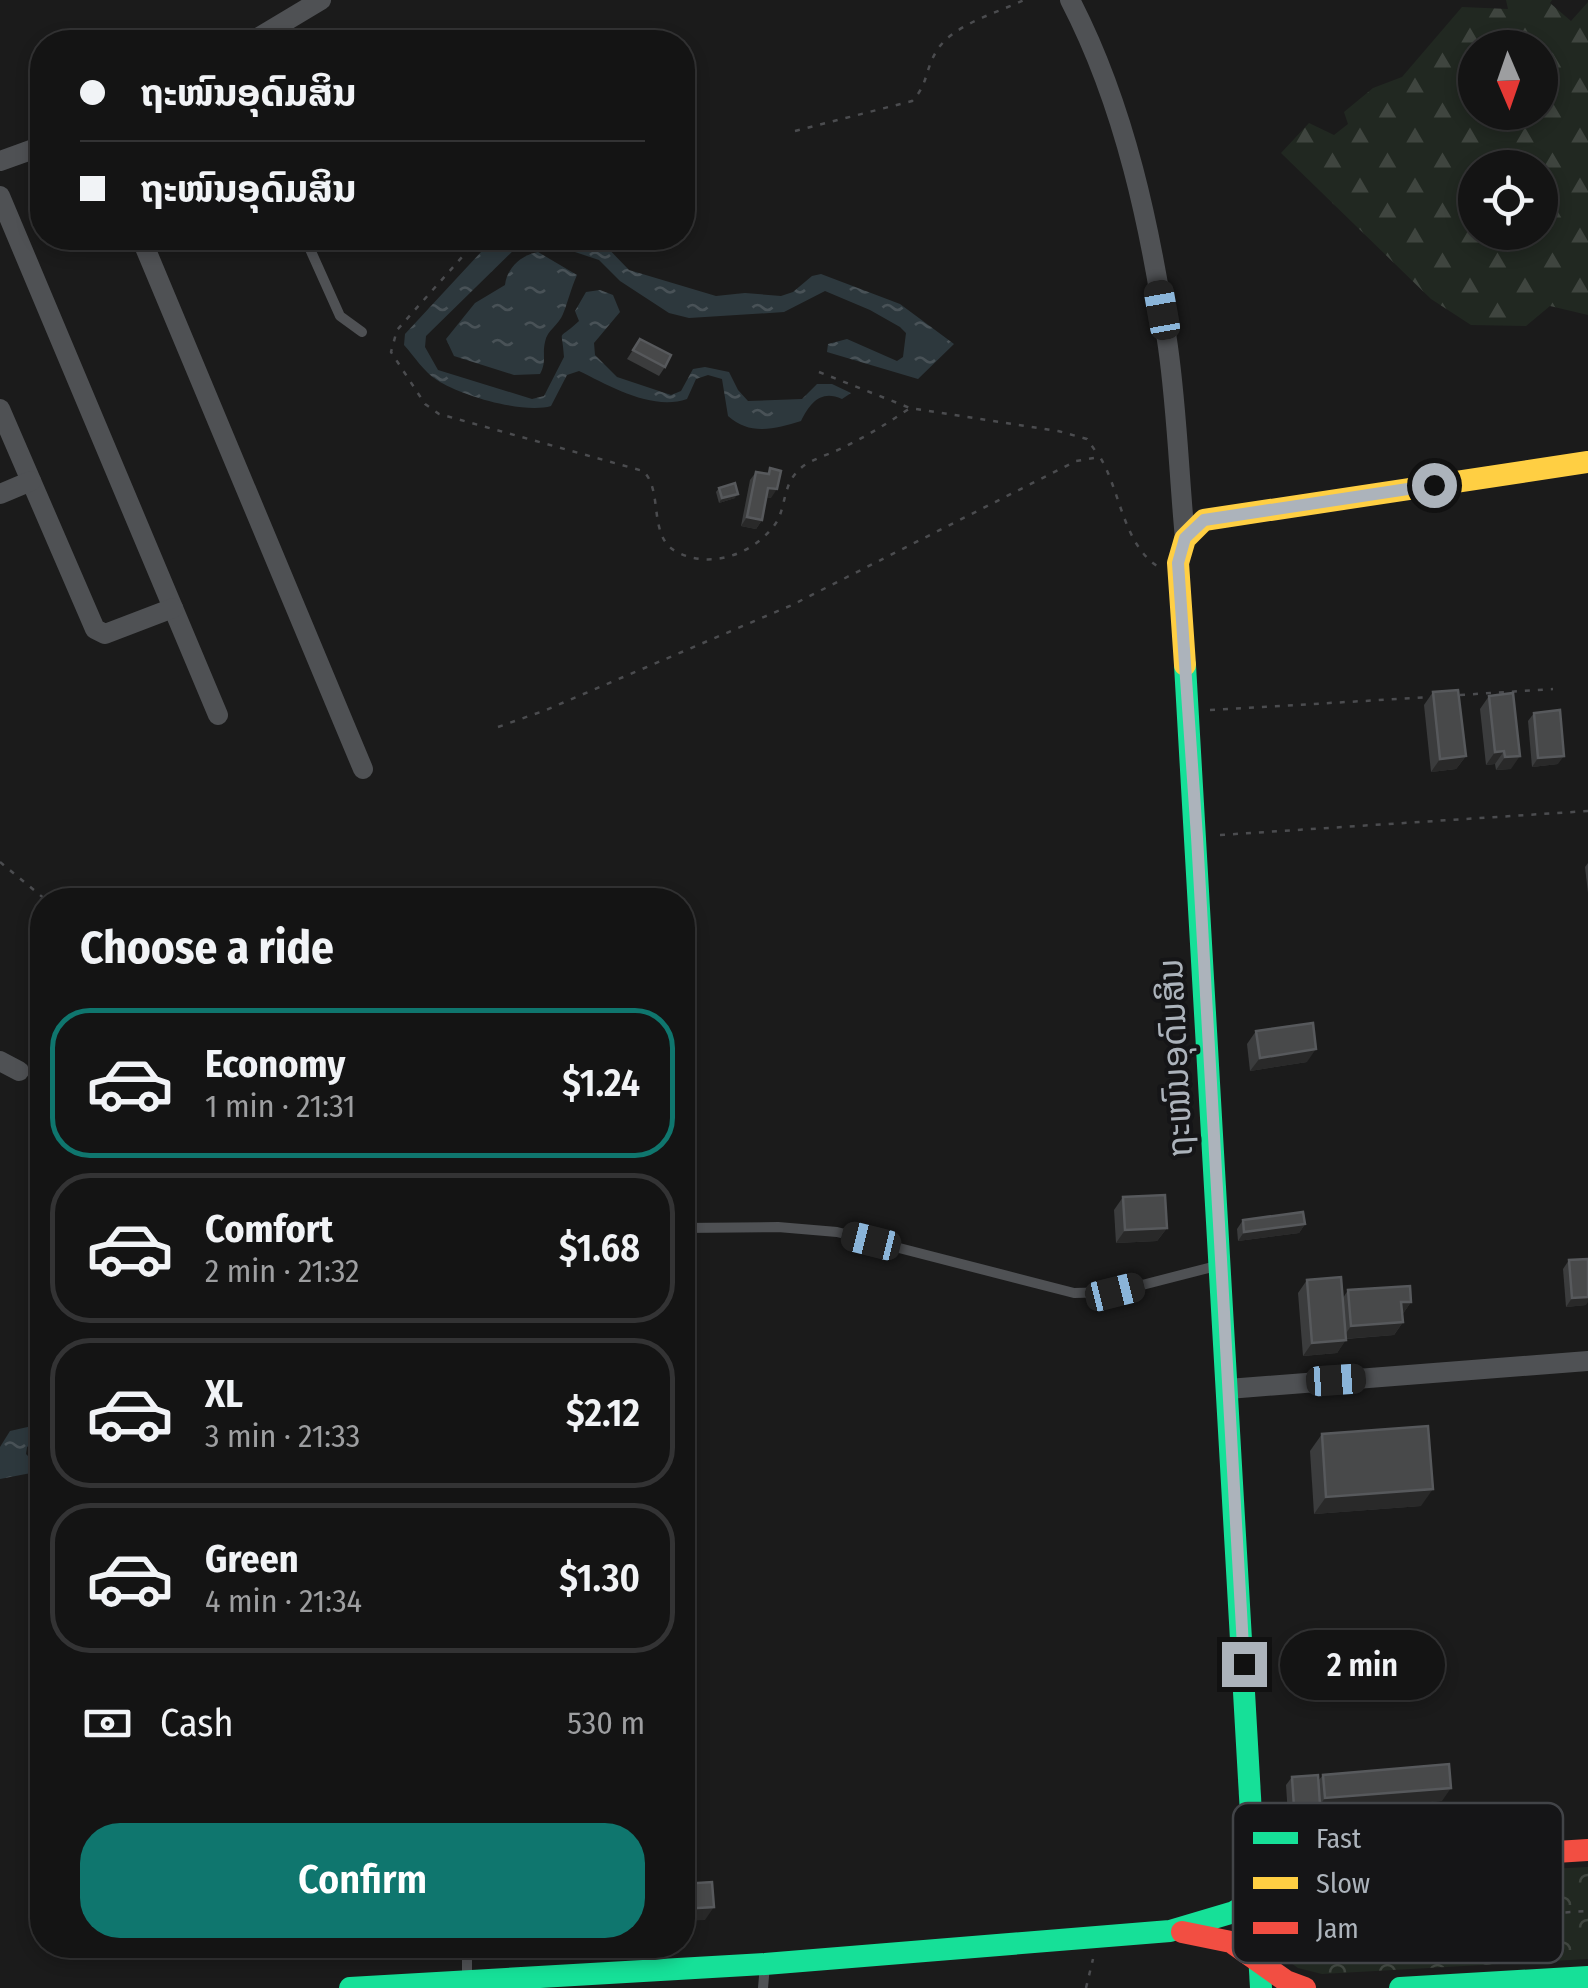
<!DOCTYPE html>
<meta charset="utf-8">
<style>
:root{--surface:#141414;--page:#1d1d1d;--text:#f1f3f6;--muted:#9d9ea0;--line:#333334;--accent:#0f766e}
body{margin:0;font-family:"Fira Sans Condensed","Noto Sans Lao",sans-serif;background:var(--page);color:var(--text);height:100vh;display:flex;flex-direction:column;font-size:38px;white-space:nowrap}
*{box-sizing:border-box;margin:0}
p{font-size:32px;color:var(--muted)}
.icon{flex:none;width:55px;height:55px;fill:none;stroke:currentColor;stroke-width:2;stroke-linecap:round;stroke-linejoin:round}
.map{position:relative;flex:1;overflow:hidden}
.sheet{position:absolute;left:30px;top:888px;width:665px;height:1070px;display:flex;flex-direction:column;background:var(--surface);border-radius:40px;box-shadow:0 5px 15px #0003,0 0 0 2px var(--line)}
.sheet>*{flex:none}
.banner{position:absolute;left:30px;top:30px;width:665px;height:220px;border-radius:40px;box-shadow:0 5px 15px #0003,0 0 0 2px var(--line);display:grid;align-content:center;height:220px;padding:0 50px;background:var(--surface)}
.needle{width:65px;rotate:178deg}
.buttons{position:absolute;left:1458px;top:30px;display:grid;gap:20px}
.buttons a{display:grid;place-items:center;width:100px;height:100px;border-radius:50%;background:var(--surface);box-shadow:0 5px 15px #0003,0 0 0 2px var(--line);font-size:50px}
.end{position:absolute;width:45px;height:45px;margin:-22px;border:12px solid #acb3bb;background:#111;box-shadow:0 0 0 5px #111}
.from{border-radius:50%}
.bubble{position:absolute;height:70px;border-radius:35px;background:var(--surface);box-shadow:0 5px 15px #0003,0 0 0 2px var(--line);font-size:32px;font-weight:600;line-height:70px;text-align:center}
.car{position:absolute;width:30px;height:60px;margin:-30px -15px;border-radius:12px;box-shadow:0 0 8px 2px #0007;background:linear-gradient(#222 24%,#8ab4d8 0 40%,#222 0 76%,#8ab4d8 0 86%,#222 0)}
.banner b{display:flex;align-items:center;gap:35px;height:95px;font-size:38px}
.banner b+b{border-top:2px solid var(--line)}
.banner i{width:25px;height:25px;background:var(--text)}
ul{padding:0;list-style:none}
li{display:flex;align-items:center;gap:30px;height:150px;margin:0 20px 15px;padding:0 30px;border:5px solid var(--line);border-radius:40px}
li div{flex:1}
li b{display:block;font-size:38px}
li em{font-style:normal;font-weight:600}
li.selected{border-color:var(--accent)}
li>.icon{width:90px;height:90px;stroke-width:1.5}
h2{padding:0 50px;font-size:45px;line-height:120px}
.pay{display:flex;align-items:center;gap:25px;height:110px;padding:0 50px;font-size:38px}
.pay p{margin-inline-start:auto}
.action{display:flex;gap:20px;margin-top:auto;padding:20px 50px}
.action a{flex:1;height:115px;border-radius:40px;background:var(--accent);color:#fff;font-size:40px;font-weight:600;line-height:115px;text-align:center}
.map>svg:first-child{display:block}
</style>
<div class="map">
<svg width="1588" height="1988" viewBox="0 0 1588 1988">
<defs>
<pattern id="forest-firs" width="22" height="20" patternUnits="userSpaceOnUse" patternTransform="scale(2.5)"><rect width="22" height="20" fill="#212821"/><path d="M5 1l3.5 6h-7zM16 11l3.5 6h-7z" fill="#3f453f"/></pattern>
<pattern id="park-crowns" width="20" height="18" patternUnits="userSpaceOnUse" patternTransform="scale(2.5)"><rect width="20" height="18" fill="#212821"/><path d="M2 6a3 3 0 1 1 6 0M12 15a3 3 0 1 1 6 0" fill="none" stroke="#3f453f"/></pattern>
<pattern id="water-ripples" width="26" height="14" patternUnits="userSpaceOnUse" patternTransform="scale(2.5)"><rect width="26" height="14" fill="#2d383d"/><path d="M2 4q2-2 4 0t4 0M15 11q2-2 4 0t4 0" fill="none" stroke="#495257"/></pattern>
</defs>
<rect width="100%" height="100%" fill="#1b1b1b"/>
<path fill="url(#forest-firs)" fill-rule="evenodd" d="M1506,0H1552L1550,3L1571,21L1588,2V315L1550,306L1526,326L1471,325L1431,299L1281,153L1309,123L1334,135L1348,124L1344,112L1373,88L1402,77L1462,7L1508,9ZM1475,48H1540V112H1475ZM1475,168H1540V232H1475Z"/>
<path fill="url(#park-crowns)" d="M1588,1867V1959L1322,1974L1298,1968L1277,1953C1275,1909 1272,1891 1322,1880Z"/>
<g fill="url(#water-ripples)">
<path d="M494,238H594L599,239L629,270L716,296L745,293L781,296L793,292L812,276L821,274L900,304L954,344L918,379L827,352L828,344L847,339L897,361L903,357L906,333L900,327L870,310L825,291L784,312L689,318L669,313L620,281L599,260L539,240L525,239L426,336L425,347L438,370L532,399L544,396L564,357C562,325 556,343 579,321L575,311L586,292L600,290L613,295L620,312L594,343L595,355L617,377L671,395L681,391L693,369L705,367L729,372L738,390L748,401L802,399L817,384H832L851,393L842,399C821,389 810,403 801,421C775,429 750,436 728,416L722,379L708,375L696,379L687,399C652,411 610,386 579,371L567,375L551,406C524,414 461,396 437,380C424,372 414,356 404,345L405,334Z"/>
<path d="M538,252L577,275C571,288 568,302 563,314C559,325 547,330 545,342C542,355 547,361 540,374L514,375L454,356L446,339L475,303L505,285C507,268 521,255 538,252Z"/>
<path d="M32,1426L42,1427V1435L27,1447L26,1454L32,1460L31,1473L0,1479V1447L10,1431Z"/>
</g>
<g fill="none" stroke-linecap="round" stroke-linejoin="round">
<g stroke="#4b4c4f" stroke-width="2.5" stroke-dasharray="5 8" stroke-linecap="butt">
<path d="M795,131L912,101C928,85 925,70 936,52C951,25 997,13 1024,0"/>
<path d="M479,238L397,330L391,352L425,404L439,414L643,471C664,490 647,537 677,552C710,569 751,555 773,527C788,509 780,485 802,467C814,458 831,454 844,447C867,436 888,423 910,408"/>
<path d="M819,372L910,408L1058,431L1087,439L1099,456"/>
<path d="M1460,695L1553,689"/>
<path d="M1210,710L1432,697"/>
<path d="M498,727L546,710L792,605L1076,461L1100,457C1120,490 1123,543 1157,566"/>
<path d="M1220,835L1588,811"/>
<path d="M0,862L46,900"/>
<path d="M1447,1880L1452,1962"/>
<path d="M1448,1900L1343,1906L1345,1947L1451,1941"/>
<path d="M1280,1930L1588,1911"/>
<path d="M1086,1988L1093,1959"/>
</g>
<g stroke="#4f5154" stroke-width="10">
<path d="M305,238L340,316L362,332"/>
<path d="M682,1228L778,1227L837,1232L1074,1293L1115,1292L1220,1265"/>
<path d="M467,1945V1979"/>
<path d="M763,1988L765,1965"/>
</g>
<g stroke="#4f5154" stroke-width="20">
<path d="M1070,0C1125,106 1151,229 1168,347C1177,410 1179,475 1185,539"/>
<path d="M251,42L321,0"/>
<path d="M0,161L42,146"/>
<path d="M0,196L218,715"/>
<path d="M141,238L363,769"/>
<path d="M0,409L95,629L105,634L173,608"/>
<path d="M0,494L31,481"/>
<path d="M0,1061L19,1071"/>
<path d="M1228,1389L1588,1361"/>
</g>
<g stroke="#16e098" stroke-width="22">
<path d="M1185,665L1261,1988"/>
<path d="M350,1988L765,1964L1170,1931L1234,1912L1303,1870L1329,1865L1457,1858"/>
<path d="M1400,1988L1588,1977"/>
</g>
<path stroke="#ffcf43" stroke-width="22" d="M1185,665L1178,563L1185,539L1204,520L1588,462"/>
<g stroke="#f24e42" stroke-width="22">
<path d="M1457,1858L1588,1850"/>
<path d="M1182,1932L1231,1942L1286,1981L1305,1988"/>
</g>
</g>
<g fill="#3b3c3d">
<path d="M640,339L665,367L659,376L627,359Z"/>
<path d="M770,468L771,498L766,497L762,520L756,529L741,526L750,480L756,472L767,474Z"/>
<path d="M719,488L735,498L719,503L716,492Z"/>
<path d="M1433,692L1466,756L1456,769L1431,772L1424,705Z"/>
<path d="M1489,696L1511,769L1496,770L1495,764L1486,765L1480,709Z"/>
<path d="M1534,713L1558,764L1532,767L1528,721Z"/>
<path d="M1588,863V893L1585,867Z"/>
<path d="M1256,1031L1307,1062L1250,1071L1247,1044Z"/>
<path d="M1123,1197L1167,1228L1157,1241L1116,1243L1114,1210Z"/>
<path d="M1243,1220L1305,1224L1299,1233L1238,1241L1237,1229Z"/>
<path d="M1569,1260L1586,1305L1566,1307L1563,1269Z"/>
<path d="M1307,1280L1343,1298L1348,1290L1411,1302L1402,1315L1403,1322L1394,1335L1346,1339L1337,1353L1303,1356L1298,1293Z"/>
<path d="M1322,1434L1421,1506L1314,1514L1310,1451Z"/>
<path d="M1323,1775L1442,1801L1349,1808L1350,1823L1344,1831L1312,1834V1814L1288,1816L1286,1785L1292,1777L1318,1781Z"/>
</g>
<g fill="#292929">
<path d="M768,488L777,489L771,498L762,496Z"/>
<path d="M738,494L735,498L719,503L722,498Z"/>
<path d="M747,517L762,520L756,529L741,526Z"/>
<path d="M1504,751L1495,764L1486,765L1495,752Z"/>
<path d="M1466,756L1456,769L1431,772L1440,759Z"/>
<path d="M1520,756L1511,769L1496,770L1505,757Z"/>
<path d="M1564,756L1558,764L1532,767L1538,758Z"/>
<path d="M1316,1049L1307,1062L1250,1071L1260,1058Z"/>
<path d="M1305,1224L1299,1233L1238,1241L1244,1232Z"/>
<path d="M1167,1228L1157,1241L1116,1243L1125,1230Z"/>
<path d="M1588,1297V1302L1586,1305L1566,1307L1572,1298Z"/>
<path d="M1401,1302H1411L1402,1315Z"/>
<path d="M1403,1322L1394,1335L1342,1339L1351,1326Z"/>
<path d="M1346,1340L1337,1353L1303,1356L1312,1343Z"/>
<path d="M1433,1489L1421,1506L1314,1514L1326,1497Z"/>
<path d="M1451,1788L1442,1801L1316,1811L1317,1806L1312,1814L1288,1816L1294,1807L1320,1805L1325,1798Z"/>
<path d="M1350,1823L1344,1831L1312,1834L1318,1825Z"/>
<path d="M714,1907L705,1920L682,1921V1909Z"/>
</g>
<g fill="#48494a" stroke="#57595c" stroke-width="2.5">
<path d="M640,339L671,355L665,367L633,350Z"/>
<path d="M770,468L781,471L777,489L768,488L762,520L747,517L756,472L769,474Z"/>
<path d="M735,483L738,494L722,498L719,488Z"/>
<path d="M1458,690L1466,756L1440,759L1433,692Z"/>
<path d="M1513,693L1520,756L1505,757L1504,751L1495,752L1489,696Z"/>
<path d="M1560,710L1564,756L1538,758L1534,713Z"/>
<path d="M1313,1023L1316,1049L1260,1058L1256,1031Z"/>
<path d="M1165,1195L1167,1228L1125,1230L1123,1197Z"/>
<path d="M1303,1212L1305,1224L1244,1232L1243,1220Z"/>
<path d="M1588,1259V1297L1572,1298L1569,1260Z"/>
<path d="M1341,1277L1346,1340L1312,1343L1307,1280Z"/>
<path d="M1410,1286L1411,1302H1401L1403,1322L1351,1326L1348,1290Z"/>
<path d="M1428,1426L1433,1489L1326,1497L1322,1434Z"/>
<path d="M1449,1764L1451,1788L1325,1798L1323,1775Z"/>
<path d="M1318,1775L1320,1805L1294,1807L1292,1777Z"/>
<path d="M712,1882L714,1907L682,1909V1884Z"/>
</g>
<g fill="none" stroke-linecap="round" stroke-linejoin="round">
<path stroke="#acb3bb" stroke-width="12" d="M1244,1664L1197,837L1178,563L1185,538L1204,520L1434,485"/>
</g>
<g text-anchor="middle" stroke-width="8" stroke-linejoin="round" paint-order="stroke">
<g font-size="35" fill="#acb3bb" stroke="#151517">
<text transform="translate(1175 1058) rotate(-93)" y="12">ຖະໜົນອຸດົມສິນ</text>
</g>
</g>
<rect x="1233" y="1803" width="330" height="160" rx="15" fill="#151517" stroke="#424448" stroke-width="2.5"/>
<rect x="1253" y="1832" width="45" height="12" fill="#16e098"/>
<rect x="1253" y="1877" width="45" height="12" fill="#ffcf43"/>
<rect x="1253" y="1922" width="45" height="12" fill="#f24e42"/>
<g font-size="28" fill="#acb3bb">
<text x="1316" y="1848">Fast</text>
<text x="1316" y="1893">Slow</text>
<text x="1316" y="1938">Jam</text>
</g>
</svg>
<div class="buttons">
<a><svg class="needle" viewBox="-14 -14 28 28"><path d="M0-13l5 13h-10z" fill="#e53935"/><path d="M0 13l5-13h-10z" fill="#9d9ea0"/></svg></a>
<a><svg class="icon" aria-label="locate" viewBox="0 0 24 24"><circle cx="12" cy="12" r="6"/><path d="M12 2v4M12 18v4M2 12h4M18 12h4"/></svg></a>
</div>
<i class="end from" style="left:1434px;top:485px"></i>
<i class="end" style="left:1244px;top:1664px"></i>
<div class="bubble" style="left:1280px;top:1630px;width:165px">2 min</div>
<i class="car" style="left:1162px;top:310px;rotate:350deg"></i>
<i class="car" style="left:871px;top:1241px;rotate:284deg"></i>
<i class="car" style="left:1115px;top:1292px;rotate:76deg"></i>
<i class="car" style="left:1336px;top:1380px;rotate:86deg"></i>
<div class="banner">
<b><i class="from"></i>ຖະໜົນອຸດົມສິນ</b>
<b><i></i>ຖະໜົນອຸດົມສິນ</b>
</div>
<section class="sheet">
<h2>Choose a ride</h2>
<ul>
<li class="selected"><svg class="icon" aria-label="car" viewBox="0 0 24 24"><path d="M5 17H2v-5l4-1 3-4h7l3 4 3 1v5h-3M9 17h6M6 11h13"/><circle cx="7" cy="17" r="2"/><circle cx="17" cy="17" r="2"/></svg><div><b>Economy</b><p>1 min · 21:31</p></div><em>$1.24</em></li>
<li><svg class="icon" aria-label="car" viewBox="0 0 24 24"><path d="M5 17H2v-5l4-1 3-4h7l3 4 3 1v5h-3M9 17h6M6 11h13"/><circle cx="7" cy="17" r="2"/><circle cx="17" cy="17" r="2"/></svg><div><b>Comfort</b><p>2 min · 21:32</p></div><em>$1.68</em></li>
<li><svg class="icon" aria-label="car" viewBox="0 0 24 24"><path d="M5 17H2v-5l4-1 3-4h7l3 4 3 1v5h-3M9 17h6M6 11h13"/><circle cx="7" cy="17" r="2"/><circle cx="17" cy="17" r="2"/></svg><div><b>XL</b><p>3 min · 21:33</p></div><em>$2.12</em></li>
<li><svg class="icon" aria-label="car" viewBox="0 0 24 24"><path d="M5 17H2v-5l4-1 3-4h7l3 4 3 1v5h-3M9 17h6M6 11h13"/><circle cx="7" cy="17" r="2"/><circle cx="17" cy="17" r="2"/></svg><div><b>Green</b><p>4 min · 21:34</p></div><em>$1.30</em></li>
</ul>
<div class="pay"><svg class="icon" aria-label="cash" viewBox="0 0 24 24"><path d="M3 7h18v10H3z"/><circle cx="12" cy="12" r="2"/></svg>Cash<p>530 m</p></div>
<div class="action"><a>Confirm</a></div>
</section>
</div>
